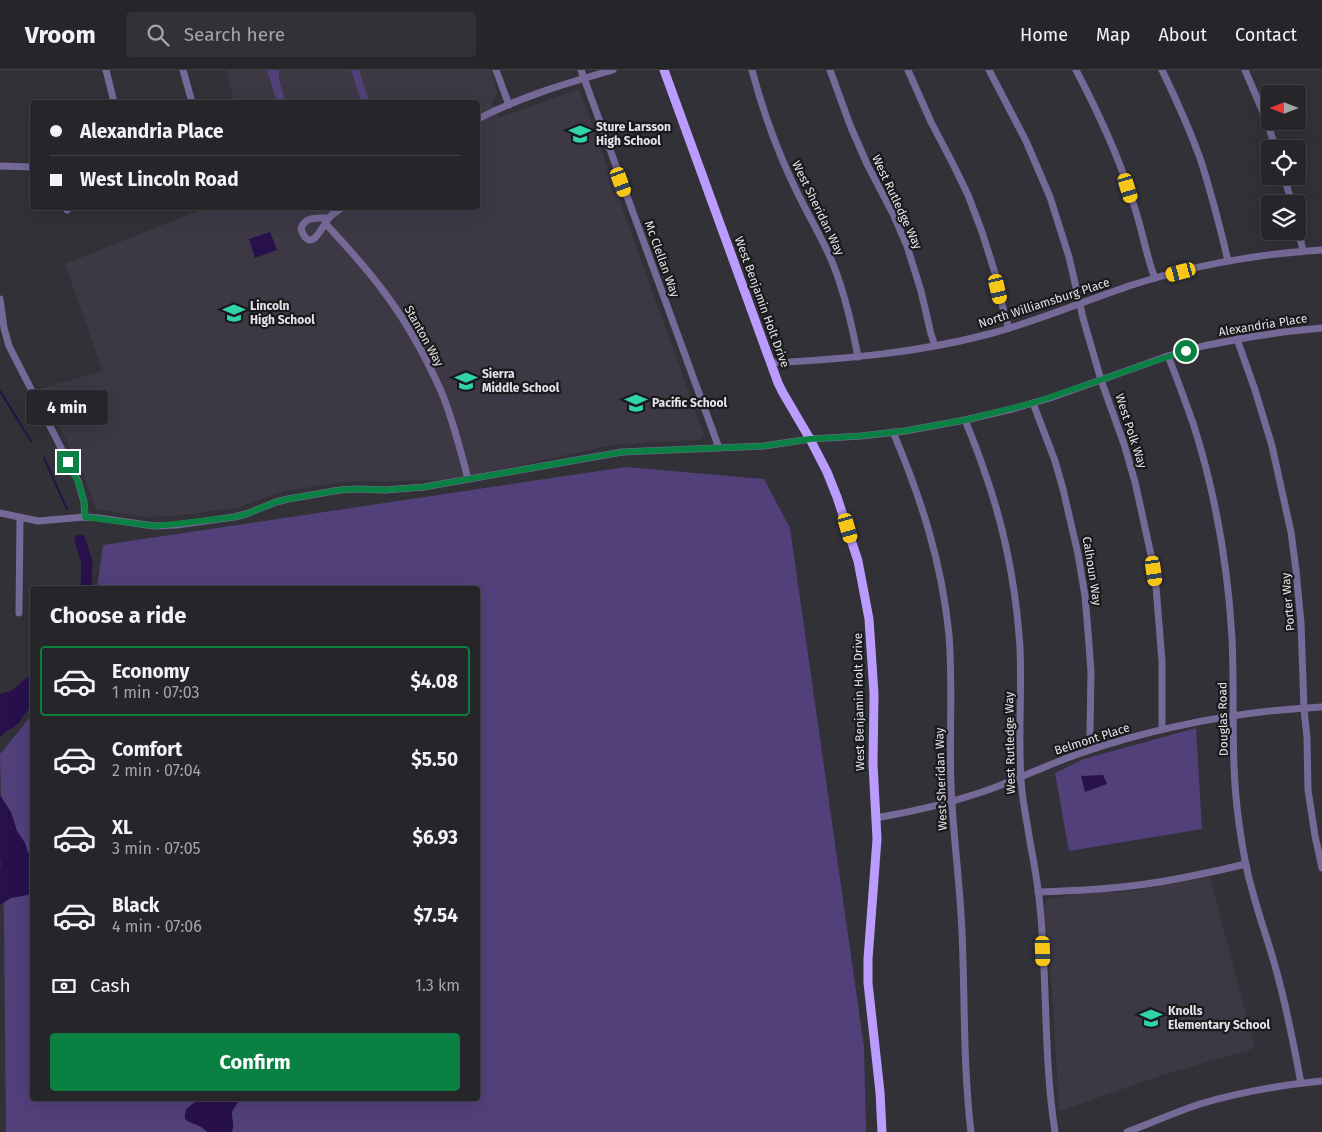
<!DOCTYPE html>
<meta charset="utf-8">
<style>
:root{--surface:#262529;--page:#323135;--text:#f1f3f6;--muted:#a4a5a8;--line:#424246;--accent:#0b8043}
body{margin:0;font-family:"Fira Sans",sans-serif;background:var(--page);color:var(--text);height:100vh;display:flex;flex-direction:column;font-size:19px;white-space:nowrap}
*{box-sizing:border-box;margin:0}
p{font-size:16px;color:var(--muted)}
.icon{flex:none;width:28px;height:28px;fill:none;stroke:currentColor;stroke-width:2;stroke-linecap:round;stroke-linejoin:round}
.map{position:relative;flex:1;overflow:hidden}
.drawer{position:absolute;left:30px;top:516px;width:450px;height:515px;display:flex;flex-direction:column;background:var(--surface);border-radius:5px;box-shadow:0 5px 20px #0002,0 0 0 1px var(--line)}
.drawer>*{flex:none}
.banner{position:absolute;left:30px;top:30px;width:450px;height:110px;border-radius:5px;box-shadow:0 5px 20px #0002,0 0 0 1px var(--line);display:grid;align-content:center;height:110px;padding:0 20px;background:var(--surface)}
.needle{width:32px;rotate:270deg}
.tools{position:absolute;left:1261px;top:15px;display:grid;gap:10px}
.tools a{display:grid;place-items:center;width:45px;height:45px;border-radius:5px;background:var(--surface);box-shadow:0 5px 20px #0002,0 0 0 1px var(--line);font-size:25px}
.end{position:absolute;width:22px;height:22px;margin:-11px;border:6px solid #0b8043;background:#fff;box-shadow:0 0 0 2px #fff}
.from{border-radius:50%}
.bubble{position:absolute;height:35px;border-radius:5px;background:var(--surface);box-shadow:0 5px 20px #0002,0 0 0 1px var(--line);font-size:16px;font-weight:700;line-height:35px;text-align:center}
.car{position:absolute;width:15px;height:30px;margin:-15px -8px;border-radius:6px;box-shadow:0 0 4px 1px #0007;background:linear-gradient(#f5c518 24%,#345 0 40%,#f5c518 0 76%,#345 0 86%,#f5c518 0)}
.banner b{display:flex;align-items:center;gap:18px;height:48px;font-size:19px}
.banner b+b{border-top:1px solid var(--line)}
.banner i{width:12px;height:12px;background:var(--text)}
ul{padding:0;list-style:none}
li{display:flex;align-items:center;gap:15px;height:70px;margin:0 10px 8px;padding:0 10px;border:2px solid transparent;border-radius:5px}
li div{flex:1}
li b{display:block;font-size:19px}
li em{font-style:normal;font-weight:700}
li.current{border-color:var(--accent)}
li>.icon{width:45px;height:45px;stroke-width:1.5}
h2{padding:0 20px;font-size:22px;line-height:60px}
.pay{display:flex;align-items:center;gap:12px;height:55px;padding:0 20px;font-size:19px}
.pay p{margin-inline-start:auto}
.primary-button{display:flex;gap:10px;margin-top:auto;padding:10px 20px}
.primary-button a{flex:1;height:58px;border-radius:5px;background:var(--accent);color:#fff;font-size:20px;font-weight:700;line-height:58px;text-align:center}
header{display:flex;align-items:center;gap:30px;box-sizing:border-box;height:70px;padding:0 25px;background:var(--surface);border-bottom:1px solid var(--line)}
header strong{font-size:24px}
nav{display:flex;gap:28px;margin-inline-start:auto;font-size:18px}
.search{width:350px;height:45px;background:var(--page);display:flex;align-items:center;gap:12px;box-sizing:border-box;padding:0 18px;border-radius:5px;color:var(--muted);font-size:19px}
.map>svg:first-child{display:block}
</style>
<header>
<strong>Vroom</strong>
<div class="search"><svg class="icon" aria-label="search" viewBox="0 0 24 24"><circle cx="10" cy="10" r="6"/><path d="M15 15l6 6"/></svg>Search here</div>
<nav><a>Home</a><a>Map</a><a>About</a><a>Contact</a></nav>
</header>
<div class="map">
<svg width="1322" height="1062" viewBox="0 0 1322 1062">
<rect width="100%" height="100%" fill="#323137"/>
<g fill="#3c3945">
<path d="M226,0H491L497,23L492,33L499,48L575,20L580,21L704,365L699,370L617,374L452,410L341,412L281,422L236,438L175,446L146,447L96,439L82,401L40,319L103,301L65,194L205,138H478V32H234Z"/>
<path d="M1210,807L1255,978L1163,1005L1059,1041L1052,918L1044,836L1047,829L1077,824L1131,821Z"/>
</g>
<g fill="#52407b">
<path d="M267,0H279V9L285,32H277Z"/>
<path d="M351,0H359L369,32H361Z"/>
<path d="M626,397L764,409L790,458L864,977L866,1062H6L4,851L0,684L32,645V1029H478V519H97L103,475Z"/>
<path d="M1196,658L1202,759L1069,781L1055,703L1084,689Z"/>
</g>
<g fill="#28104c">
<path d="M270,162L277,180L255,188L249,169Z"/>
<path d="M32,605V636L24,645L18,654L4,663L0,667V624L13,620L24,610Z"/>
<path d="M1103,705L1107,714L1085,722L1081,706Z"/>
<path d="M0,725L11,742L17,761L25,773L28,782L32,786V822L28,825L11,828L0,835V798L1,794L0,789Z"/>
<path d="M198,1029H240C238,1034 232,1038 232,1044C232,1051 235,1054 232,1062H207C201,1054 192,1055 185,1049C184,1036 191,1037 198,1029Z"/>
</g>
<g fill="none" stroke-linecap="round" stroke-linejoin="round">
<g stroke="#28104c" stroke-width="2">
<path d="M0,321L31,371"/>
<path d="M44,388L67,439"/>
</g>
<path stroke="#28104c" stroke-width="11" d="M80,470L87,492L86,519"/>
<g stroke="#756998" stroke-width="7">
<path d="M106,0L114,32"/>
<path d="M183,0L192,32"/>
<path d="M496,0L509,35"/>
<path d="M581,0L719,378"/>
<path d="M752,0C763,42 778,83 797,122C809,147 823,169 833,194C845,224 852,255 858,287"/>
<path d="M830,0L850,55L867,94L894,146L907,176L921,221L931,264L935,276"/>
<path d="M908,0L931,52L954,96L968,125L982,162L995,203L1005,247L1009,258"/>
<path d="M989,0L1026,71L1050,127L1069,187L1083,248L1101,310L1124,374L1135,412L1151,485L1156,517L1162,591V659"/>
<path d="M1076,0C1096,38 1115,78 1129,120C1133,132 1137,144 1140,156C1145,174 1148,191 1155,208"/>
<path d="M1162,0C1176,29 1189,58 1200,88C1211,122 1220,157 1228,191"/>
<path d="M1245,0L1266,49L1276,79"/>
<path d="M478,49C520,27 567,13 613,0"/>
<path d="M0,96L32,97"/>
<path d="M1284,106L1292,134"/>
<path d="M66,138L67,140"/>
<path d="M329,148C318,148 304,146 301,159C311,186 322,156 329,148C332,144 338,141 341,138"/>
<path d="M326,154C345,175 364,195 381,218C405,249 425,285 441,321C453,349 460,379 468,409"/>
<path d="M1298,158L1303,181"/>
<path d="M0,229L4,258L9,276L78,411L84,432L85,447"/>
<path d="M1237,269L1255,320L1272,376L1291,462L1296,500L1301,553L1304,639L1307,668L1308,720L1315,766L1322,798"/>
<path d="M1168,286C1177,308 1185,331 1193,353C1215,422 1228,496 1232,568C1235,630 1230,692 1239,753C1242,776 1246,800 1253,823C1260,850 1270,876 1277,903C1287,939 1294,976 1301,1013"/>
<path d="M771,293C845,289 917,283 989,264C1038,251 1084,231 1132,215C1194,195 1258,184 1322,180"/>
<path d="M1033,333L1055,391L1063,419L1078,484L1085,526L1089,574L1091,602L1090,664L1096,678"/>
<path d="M965,350C972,367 979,385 985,403C1005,459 1016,518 1020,577C1022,621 1018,665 1021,709C1022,730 1027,751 1030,772C1035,797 1039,822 1041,847C1047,919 1044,991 1055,1062"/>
<path d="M893,362C921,428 942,493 949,565C953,615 949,666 951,716C953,765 960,813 962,862C965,929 963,996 971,1062"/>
<path d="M0,443L38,451L85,447L99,448L154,456L176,455L234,447L246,444L276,432L288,429L340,420L358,419L385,420L424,417L622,382L764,376L810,369L861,366L905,361L965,350L1012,339L1050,328L1168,286L1203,276L1250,267L1283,262L1322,258"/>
<path d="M19,543L20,448"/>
<path d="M876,748C911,742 946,734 979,723C1013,712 1044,696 1078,684C1157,657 1239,641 1322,637"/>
<path d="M1038,822C1068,821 1099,820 1130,816C1169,812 1208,803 1246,794"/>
<path d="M1127,1062C1152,1053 1175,1042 1200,1034C1240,1022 1281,1015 1322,1011"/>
</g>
<path stroke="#b99cfe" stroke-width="9" d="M664,0L778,313L783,323L810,369L827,402L837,427L858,491L869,549L874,624L873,694L877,769L868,889V913L880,1022L882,1062"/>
</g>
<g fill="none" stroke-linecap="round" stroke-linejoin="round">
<path stroke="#0b8043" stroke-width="6" d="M68,392C77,409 86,427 85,447L154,456L176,454L234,447L246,444L276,432L288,429L340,420L358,419L385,420L424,417L622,382L764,376L810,369L860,366L904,361L965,350L1033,333L1089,314L1146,294L1186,281"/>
</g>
<defs>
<g id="school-bare" transform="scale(1.725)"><path d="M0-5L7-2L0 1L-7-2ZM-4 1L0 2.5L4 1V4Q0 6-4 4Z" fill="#31d4a9" stroke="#1a191c" stroke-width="2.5" paint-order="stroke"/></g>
</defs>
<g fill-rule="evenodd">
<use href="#school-bare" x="580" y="64"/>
<use href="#school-bare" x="234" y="243"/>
<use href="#school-bare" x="466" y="311"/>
<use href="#school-bare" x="636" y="333"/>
<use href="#school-bare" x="1151" y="948"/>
</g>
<g text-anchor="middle" stroke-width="4.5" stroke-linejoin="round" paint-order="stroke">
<g font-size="12" font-weight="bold" fill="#e4e3e7" stroke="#1a191c" text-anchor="start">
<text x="596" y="61">Sture Larsson<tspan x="596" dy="14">High School</tspan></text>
<text x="250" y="240">Lincoln<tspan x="250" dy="14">High School</tspan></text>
<text x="482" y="308">Sierra<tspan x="482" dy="14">Middle School</tspan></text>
<text x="652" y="337">Pacific School</text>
<text x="1168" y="945">Knolls<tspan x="1168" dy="14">Elementary School</tspan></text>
</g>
<g font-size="12" fill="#e4e3e7" stroke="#1a191c">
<text transform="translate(897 132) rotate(65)" y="4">West Rutledge Way</text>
<text transform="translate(818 138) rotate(64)" y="4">West Sheridan Way</text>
<text transform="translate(662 189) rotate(70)" y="4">Mc Clellan Way</text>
<text transform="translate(762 232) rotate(70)" y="4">West Benjamin Holt Drive</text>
<text transform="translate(1044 233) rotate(-18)" y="4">North Williamsburg Place</text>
<text transform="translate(1263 255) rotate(-9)" y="4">Alexandria Place</text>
<text transform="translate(424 266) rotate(61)" y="4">Stanton Way</text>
<text transform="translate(1131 361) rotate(72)" y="4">West Polk Way</text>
<text transform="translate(1092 501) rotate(81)" y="4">Calhoun Way</text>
<text transform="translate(1288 532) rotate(-95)" y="4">Porter Way</text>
<text transform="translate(859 632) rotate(-91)" y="4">West Benjamin Holt Drive</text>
<text transform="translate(1223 649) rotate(-91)" y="4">Douglas Road</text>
<text transform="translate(1092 669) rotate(-18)" y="4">Belmont Place</text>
<text transform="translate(1010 673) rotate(-91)" y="4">West Rutledge Way</text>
<text transform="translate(941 709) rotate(-92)" y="4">West Sheridan Way</text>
</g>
</g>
</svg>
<div class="tools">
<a><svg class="needle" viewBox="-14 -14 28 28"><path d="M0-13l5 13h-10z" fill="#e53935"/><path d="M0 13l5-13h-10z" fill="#a4a5a8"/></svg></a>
<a><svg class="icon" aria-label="locate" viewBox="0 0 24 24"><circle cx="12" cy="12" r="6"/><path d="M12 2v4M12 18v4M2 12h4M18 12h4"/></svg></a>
<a><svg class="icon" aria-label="layers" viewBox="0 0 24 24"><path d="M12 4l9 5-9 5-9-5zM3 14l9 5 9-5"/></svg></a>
</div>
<i class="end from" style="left:1186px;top:281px"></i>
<i class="end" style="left:68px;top:392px"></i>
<div class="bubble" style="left:26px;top:320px;width:82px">4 min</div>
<i class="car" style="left:621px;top:112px;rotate:160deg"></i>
<i class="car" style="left:1128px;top:118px;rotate:163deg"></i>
<i class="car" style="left:1181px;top:202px;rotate:255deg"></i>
<i class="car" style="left:998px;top:219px;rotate:167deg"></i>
<i class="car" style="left:848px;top:458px;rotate:164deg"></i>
<i class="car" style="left:1154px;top:501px;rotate:172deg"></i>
<i class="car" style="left:1043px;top:881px;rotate:178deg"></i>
<div class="banner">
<b><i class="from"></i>Alexandria Place</b>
<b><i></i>West Lincoln Road</b>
</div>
<section class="drawer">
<h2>Choose a ride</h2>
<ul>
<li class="current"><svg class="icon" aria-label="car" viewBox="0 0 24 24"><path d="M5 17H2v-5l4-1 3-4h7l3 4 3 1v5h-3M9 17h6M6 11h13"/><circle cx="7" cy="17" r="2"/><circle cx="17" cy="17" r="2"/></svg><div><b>Economy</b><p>1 min · 07:03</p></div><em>$4.08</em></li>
<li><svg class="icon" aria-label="car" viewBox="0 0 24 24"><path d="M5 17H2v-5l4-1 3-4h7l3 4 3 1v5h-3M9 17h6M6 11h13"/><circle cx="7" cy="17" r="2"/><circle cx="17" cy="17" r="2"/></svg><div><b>Comfort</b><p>2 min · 07:04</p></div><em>$5.50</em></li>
<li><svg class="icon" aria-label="car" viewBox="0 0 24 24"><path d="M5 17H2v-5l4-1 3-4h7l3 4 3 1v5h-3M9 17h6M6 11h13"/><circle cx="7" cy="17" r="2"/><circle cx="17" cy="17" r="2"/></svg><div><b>XL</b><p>3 min · 07:05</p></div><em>$6.93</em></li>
<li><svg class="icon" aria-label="car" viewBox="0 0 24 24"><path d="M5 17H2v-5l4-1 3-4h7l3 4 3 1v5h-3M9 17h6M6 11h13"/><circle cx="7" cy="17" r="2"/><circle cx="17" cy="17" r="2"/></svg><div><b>Black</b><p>4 min · 07:06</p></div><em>$7.54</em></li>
</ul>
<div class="pay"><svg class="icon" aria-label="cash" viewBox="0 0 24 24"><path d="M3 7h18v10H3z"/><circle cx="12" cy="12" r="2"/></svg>Cash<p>1.3 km</p></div>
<div class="primary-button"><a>Confirm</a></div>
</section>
</div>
